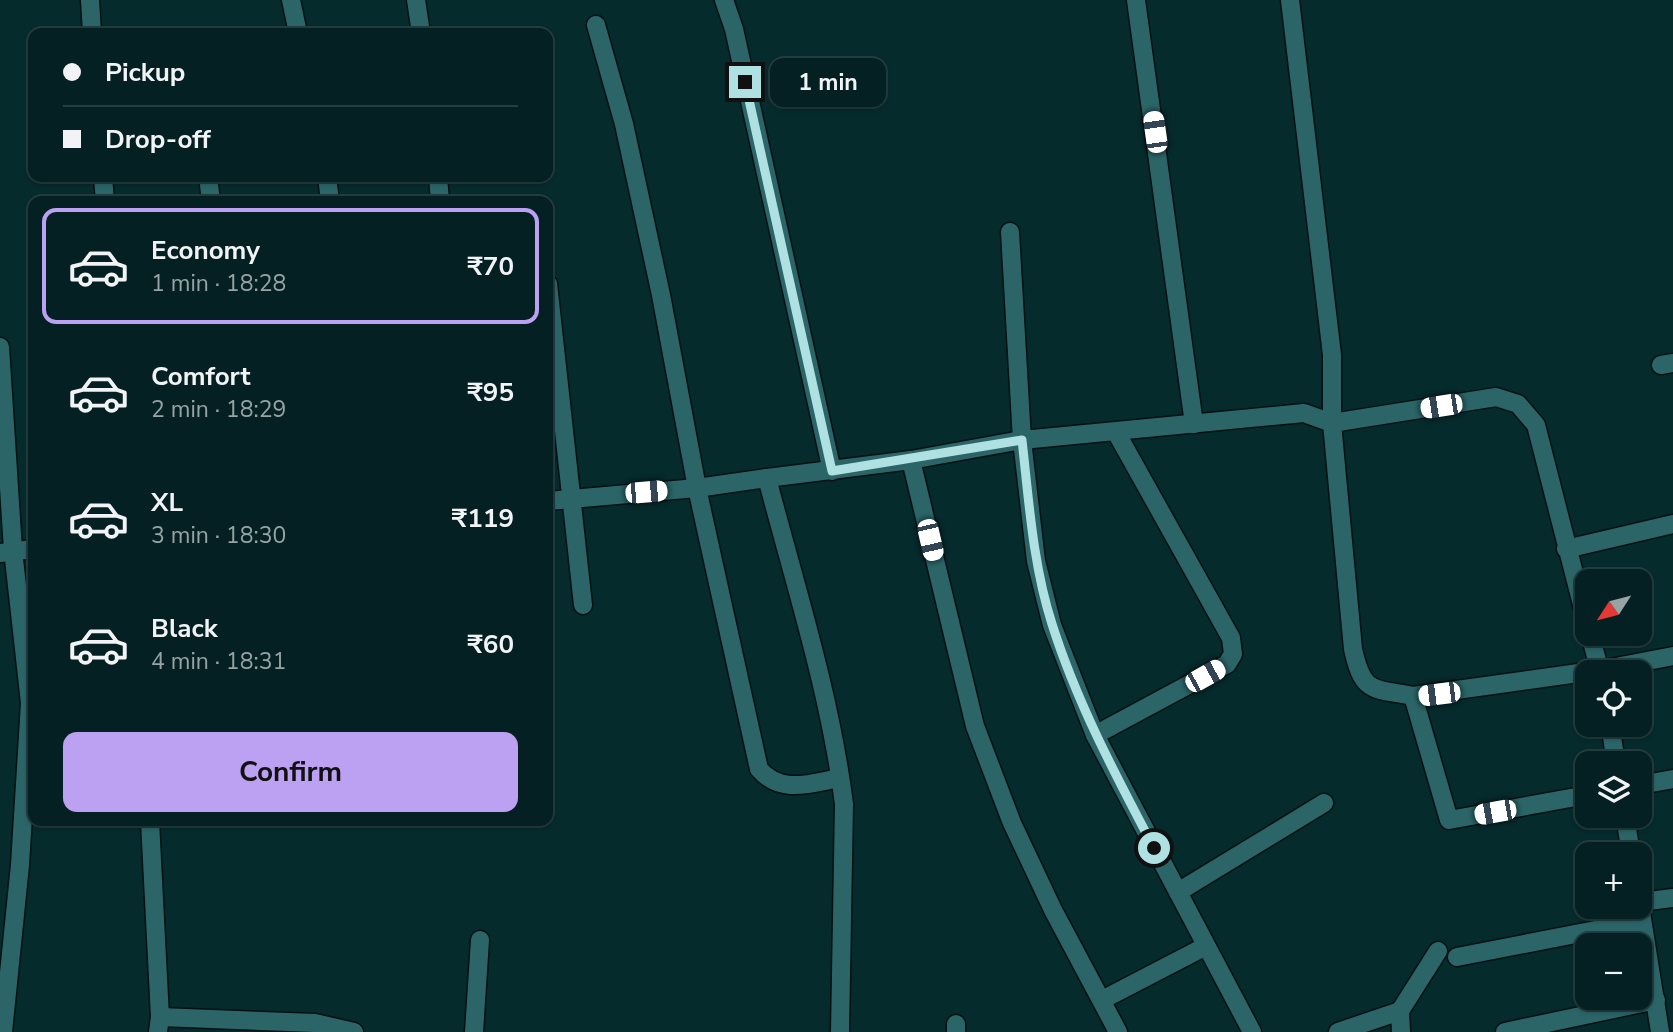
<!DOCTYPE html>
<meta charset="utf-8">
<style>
:root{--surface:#042022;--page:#122d2f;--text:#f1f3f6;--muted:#97a3a5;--line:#253e40;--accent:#bca0f2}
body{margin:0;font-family:"Nunito Sans",sans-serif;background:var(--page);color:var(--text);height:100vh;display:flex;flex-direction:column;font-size:26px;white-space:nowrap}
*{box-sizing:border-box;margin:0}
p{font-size:23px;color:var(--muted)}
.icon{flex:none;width:38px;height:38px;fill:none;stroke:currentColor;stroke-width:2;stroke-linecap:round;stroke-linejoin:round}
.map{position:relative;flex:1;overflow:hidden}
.panel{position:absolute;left:28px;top:196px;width:525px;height:630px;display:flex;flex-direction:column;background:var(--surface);border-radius:14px;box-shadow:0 2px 5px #0004,0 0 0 2px var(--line)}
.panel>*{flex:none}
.guide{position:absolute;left:28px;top:28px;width:525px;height:154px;border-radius:14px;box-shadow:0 2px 5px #0004,0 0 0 2px var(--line);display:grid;align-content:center;height:154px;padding:0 35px;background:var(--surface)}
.needle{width:46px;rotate:234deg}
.buttons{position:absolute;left:1575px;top:569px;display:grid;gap:14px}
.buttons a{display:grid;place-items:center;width:77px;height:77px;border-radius:14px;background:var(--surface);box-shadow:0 2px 5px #0004,0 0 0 2px var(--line);font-size:35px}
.end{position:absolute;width:32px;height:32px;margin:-16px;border:9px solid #afe0e2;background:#111;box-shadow:0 0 0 4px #111}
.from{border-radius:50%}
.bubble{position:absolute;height:49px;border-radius:14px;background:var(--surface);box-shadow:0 2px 5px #0004,0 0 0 2px var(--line);font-size:23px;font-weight:700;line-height:49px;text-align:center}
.car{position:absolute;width:21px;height:42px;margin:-21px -10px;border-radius:9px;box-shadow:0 0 5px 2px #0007;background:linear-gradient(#fff 24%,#345 0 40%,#fff 0 76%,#345 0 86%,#fff 0)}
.guide b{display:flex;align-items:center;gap:24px;height:66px;font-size:26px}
.guide b+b{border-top:2px solid var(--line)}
.guide i{width:18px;height:18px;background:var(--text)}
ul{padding:12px 0 0;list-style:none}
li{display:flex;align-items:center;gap:21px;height:116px;margin:0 14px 10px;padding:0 21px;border:4px solid transparent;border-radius:14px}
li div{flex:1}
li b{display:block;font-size:26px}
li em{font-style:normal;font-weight:700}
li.active{border-color:var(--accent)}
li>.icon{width:63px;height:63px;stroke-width:1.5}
.primary-button{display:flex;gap:14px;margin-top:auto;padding:14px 35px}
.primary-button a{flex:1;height:80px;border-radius:14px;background:var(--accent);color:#111;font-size:28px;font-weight:700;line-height:80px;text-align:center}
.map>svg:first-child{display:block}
</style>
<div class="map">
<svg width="1673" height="1032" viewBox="0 0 1673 1032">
<rect width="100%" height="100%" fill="#062b2d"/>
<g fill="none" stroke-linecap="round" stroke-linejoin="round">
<g stroke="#041112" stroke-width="21">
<g id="street">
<path d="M90,0L92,33"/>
<path d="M291,0L298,33"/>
<path d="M416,0L421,33"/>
<path d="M724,0L734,29L832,471"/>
<path d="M1136,0L1194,424"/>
<path d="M1290,0L1332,355V423L1353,649C1363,694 1372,688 1413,696"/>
<path d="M596,25L624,124L661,295L697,488L759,769C781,795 811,783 840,778"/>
<path d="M103,177L105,201"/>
<path d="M327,177L330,201"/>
<path d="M438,177L440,201"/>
<path d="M209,185L211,201"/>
<path d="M1010,232L1022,440L1304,413L1332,423L1496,397L1518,404L1536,425L1587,624"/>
<path d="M548,284L583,605"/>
<path d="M0,347L13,550L30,703L20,865L3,1032"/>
<path d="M1661,365L1673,363"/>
<path d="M911,460L1022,440L1036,561L1052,625L1095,735L1252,1032"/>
<path d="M767,478L911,460L975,726L1012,823L1053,910L1118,1032"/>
<path d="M548,501L697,488L767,478C795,585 830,693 844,804L840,1032"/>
<path d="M1566,549L1673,524"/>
<path d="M0,553L33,549"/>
<path d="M1590,634L1600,672"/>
<path d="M1610,724L1616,763"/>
<path d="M1095,735L1227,664L1233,654L1231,638L1116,432"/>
<path d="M1640,785L1673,779"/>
<path d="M1587,795L1449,820L1413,696L1600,670L1673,656"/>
<path d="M1625,816L1631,854"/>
<path d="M150,821L160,1017L158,1032"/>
<path d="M1178,892L1324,803"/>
<path d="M1640,902L1673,898"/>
<path d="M1640,906L1660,1032"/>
<path d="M1457,957L1642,921"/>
<path d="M1102,1000L1206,946"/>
<path d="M1400,1011L1438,951"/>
<path d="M160,1017L315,1023L354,1032"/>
<path d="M956,1024V1032"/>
<path d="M474,1032L480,940"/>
<path d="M1338,1032L1400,1011L1401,1032"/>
<path d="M1505,1032L1656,1000"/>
</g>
</g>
<use href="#street" stroke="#2b6568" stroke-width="18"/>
</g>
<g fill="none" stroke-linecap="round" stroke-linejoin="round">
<path stroke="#afe0e2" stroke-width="9" d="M745,82L832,471L1022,440C1029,502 1033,565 1052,624C1077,703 1116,776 1154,848"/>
</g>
</svg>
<div class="buttons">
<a><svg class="needle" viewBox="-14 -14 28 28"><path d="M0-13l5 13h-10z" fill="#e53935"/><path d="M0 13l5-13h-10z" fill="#97a3a5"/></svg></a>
<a><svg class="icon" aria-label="locate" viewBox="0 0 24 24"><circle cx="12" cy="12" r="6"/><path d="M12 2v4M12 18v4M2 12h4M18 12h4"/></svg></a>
<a><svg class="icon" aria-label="layers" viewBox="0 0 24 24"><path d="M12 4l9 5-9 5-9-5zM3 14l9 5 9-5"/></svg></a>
<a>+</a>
<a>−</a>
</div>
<i class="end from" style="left:1154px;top:848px"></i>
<i class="end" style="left:745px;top:82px"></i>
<div class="bubble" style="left:770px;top:58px;width:116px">1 min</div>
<i class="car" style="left:1155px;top:132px;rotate:352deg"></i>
<i class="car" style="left:1441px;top:406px;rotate:261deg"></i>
<i class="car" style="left:646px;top:492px;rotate:85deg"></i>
<i class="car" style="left:930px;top:540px;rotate:167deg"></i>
<i class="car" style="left:1205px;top:676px;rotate:61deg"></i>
<i class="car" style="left:1439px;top:694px;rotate:263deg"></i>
<i class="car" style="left:1495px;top:812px;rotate:260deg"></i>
<div class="guide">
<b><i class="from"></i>Pickup</b>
<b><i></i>Drop-off</b>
</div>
<section class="panel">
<ul>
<li class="active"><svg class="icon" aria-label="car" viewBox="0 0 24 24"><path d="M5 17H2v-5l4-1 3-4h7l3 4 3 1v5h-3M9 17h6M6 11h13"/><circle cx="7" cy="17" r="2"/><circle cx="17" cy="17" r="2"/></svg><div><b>Economy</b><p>1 min · 18:28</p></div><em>₹70</em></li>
<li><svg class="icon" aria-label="car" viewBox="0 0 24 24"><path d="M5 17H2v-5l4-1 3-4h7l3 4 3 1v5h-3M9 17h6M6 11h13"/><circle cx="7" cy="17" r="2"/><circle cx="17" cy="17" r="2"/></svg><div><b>Comfort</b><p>2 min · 18:29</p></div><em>₹95</em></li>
<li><svg class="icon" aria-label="car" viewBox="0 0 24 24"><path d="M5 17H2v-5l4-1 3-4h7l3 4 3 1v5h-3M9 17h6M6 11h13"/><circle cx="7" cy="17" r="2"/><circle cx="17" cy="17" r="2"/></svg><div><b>XL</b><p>3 min · 18:30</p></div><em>₹119</em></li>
<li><svg class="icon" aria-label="car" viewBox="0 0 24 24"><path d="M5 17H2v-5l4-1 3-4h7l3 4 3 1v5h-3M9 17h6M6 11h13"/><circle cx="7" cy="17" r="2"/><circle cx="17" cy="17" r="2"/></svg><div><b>Black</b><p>4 min · 18:31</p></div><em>₹60</em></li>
</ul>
<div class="primary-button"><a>Confirm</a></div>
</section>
</div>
